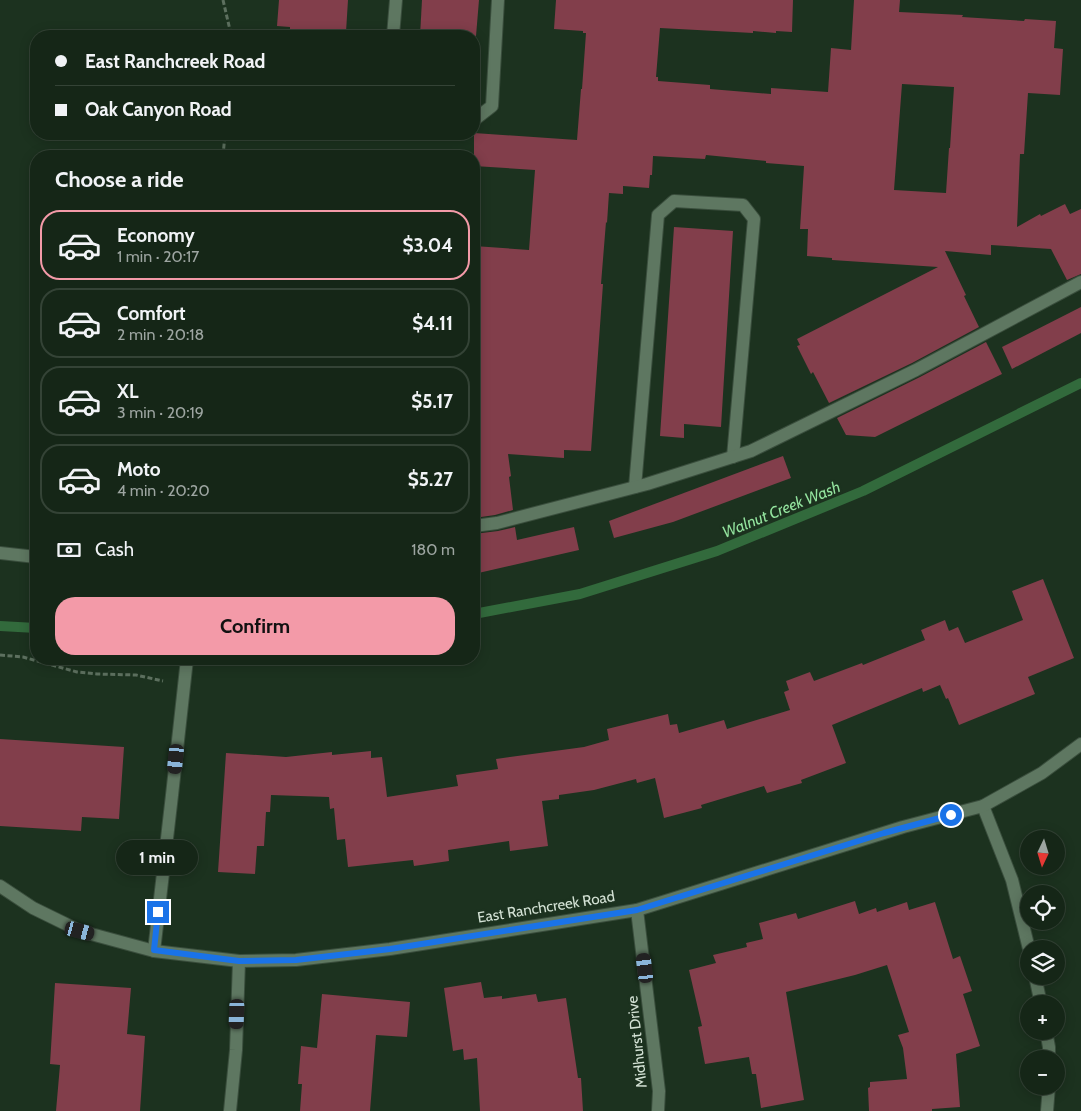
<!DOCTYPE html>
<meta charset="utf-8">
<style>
:root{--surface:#152617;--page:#223224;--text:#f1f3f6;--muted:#9da5a1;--line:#344336;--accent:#f39aa8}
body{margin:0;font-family:Cabin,sans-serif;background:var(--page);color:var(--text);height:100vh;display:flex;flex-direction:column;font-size:19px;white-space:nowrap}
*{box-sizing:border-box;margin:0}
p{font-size:16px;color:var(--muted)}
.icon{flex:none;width:28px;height:28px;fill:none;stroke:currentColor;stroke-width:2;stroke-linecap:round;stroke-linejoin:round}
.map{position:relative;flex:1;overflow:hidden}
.sheet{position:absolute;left:30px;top:150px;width:450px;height:515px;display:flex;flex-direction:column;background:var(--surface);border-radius:20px;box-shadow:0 2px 12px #0003,0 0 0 1px var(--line)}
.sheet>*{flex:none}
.banner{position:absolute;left:30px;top:30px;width:450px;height:110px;border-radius:20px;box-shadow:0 2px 12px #0003,0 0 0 1px var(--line);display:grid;align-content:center;height:110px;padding:0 25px;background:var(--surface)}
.needle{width:32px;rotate:184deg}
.controls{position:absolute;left:1020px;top:830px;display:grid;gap:10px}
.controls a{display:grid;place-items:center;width:45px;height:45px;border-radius:50%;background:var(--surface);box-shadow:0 2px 12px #0003,0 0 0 1px var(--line);font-size:25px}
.end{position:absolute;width:22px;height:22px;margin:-11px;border:6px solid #1a73e8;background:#fff;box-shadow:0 0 0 2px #fff}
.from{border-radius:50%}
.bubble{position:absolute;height:35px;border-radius:18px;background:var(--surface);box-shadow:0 2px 12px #0003,0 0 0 1px var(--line);font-size:16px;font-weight:800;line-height:35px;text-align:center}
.car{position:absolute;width:15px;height:30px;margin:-15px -8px;border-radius:6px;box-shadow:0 0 4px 1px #0007;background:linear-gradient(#222 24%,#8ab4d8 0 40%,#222 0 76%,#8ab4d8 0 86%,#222 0)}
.banner b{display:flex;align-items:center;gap:18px;height:48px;font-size:19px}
.banner b+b{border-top:1px solid var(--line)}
.banner i{width:12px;height:12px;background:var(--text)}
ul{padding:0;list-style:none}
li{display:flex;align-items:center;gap:15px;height:70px;margin:0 10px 8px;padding:0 15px;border:2px solid var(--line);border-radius:20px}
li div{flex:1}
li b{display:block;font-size:19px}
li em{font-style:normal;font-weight:800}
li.selected{border-color:var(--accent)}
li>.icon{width:45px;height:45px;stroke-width:1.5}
h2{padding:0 25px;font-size:22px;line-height:60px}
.pay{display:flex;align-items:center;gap:12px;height:55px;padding:0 25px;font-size:19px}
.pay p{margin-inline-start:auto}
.primary-button{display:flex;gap:10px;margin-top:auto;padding:10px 25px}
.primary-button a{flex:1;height:58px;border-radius:20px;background:var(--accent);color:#111;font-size:20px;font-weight:800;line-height:58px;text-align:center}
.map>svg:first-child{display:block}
</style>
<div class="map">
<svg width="1081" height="1111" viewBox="0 0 1081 1111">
<rect width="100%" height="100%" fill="#1c321f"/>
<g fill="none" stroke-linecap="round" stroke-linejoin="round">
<g stroke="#326a3c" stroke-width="10">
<path d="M474,614L580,594L717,551L863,491L1081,383"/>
<path d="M0,626L36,628"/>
</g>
</g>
<g fill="#823e4b" fill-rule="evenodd">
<path d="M279,0H348L346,32H344V36H290V27L277,26Z"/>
<path d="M422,0H479L476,36H420Z"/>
<path d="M556,0H793L792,32L776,31V33L753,31V33L660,28L656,77H658V81L710,85V89L771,94V88L828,92L831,48L851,50L854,0H900L899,12L963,15L962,17L1024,21L1025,19L1056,21L1054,48L1063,49L1060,95L1028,93L1024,154H1020L1017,227L1040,214L1041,216L1065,204L1070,214L1081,209V274L1067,280L1051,249L991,245V255L945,251L966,295L964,296L979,327L912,363L829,403L813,372L811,374L797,346L800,345L797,339L938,267L832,260V258L807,256L808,229H800L804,166L766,163V161L706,155L705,159L653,156L652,175H650L649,188L623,186V194L609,193L607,223L606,222L601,284H603L591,451L564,450V458L508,454L511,476L509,477L513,510L495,515L474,518V246L529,250L535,170L474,166V133L577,140L581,89H582L586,33H583V31L554,29ZM902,84L954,87L950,148H949L946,193L894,190Z"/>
<path d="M674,227L733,231L721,427L684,424V438L660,436Z"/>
<path d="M1081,307V333L1012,369L1002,347Z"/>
<path d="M986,342L1002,374L875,437L846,435L837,418L920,377Z"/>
<path d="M783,456L791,478L673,522L614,538L609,521Z"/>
<path d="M515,527L517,540L574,527L579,550L474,574V534L498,531Z"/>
<path d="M1043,579L1074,658L1028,677L1035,694L959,725L948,698L946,699L940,685L923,692L922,688L832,725L846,763L801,780L802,783L767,793L764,786L701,805L702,808L664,818L655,778L637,783L636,779L594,790L559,795V799L542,801L548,846L510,851L509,841L448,850L449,861L414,866L413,860L348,867L345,839L337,840L334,808L330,809L329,797L271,795L270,812H266L264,846H257L255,874L218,872L226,753L286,757L332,752V755L371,751V758L382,757L387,797L458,786L456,775L498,769L496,759L584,747L609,740L607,729L668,714L670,725L677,724L679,733L724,720L727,729L790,710L784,692L789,690L786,681L810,672L814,681L862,663L863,665L925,640L921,630L945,620L949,631L958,627L965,643L1023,620L1012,591Z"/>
<path d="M0,739L124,747L119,819L82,817L81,831L0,826Z"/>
<path d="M855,901L859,914L876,908L877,912L907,902L909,910L935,902L953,959L960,956L972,991L963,994L980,1046L956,1054L960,1107L932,1109V1111H869L868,1088L870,1087V1082L907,1079L903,1048L898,1035L909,1032L887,965L855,975L786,992L804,1100L761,1108L756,1074H752L749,1057L705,1064L698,1027L702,1026L689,970L716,963L713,955L747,947L746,943L763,939L759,923L796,913L798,919Z"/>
<path d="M481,982L484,998L502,996V999L536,994L538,1002L566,998L578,1078H581L583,1111H480L477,1058L464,1060L463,1049L453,1051L444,988Z"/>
<path d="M55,983L131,988L127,1034L145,1036L140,1111H56L60,1065L50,1064Z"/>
<path d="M322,994L410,1002L407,1037L376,1035L370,1111H300L302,1084H298L301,1046L317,1048Z"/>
</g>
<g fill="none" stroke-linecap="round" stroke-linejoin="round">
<g stroke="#3a4e3d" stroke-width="14">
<g id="service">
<path d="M393,36L396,0"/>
<path d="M474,120L492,106L498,0"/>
<path d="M635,487L658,215L674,201L743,205L754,219L733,457"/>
<path d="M474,526L497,523L647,484L751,451L916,370L1081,282"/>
</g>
</g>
<g stroke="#3a4e3d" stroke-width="14">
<g id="minor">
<path d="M0,553L36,557"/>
<path d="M983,806L1012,880L1029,949"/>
<path d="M0,886L33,908L80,931L154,951L239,961L296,960L390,949L637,910L903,827L983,806L1042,773L1081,744"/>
<path d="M637,910L659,1091L658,1111"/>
<path d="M154,951L172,795L187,659"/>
<path d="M1035,976L1041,1004"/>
<path d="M1046,1031L1049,1047V1059"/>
<path d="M230,1111L236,1050L239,961"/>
<path d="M1047,1111L1049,1086"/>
</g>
</g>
<g stroke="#5d705f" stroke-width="3" stroke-dasharray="5 2.5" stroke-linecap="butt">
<path d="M223,0L230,30V36"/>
<path d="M223,156L225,134"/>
<path d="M0,655L23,657L77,672L97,674L136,675L163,681"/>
</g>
<use href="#service" stroke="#5e7761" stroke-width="12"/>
<use href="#minor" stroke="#5e7761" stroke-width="12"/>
</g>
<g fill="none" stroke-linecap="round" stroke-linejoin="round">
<path stroke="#1a73e8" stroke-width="6" d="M158,912L154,950L239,961L296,960L390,949L637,910L884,833L951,815"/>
</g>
<g text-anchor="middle" stroke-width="5" stroke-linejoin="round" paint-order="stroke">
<g font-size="15" fill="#d4e2d5" stroke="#1c321f">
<text transform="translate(546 907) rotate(-9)" y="5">East Ranchcreek Road</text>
<text transform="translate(637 1042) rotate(-96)" y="5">Midhurst Drive</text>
</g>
<g font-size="16" font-style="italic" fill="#93e39e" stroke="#1c321f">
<text transform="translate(781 509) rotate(-22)" y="6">Walnut Creek Wash</text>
</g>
</g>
</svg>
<div class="controls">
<a><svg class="needle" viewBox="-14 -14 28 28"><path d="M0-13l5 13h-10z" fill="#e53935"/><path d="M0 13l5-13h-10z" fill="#9da5a1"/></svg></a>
<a><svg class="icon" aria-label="locate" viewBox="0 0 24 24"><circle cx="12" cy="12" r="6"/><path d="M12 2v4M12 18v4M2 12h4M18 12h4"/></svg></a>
<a><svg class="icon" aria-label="layers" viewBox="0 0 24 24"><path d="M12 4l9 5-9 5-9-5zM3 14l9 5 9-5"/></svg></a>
<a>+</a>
<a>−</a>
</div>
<i class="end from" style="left:951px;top:815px"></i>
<i class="end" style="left:158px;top:912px"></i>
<div class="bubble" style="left:116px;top:840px;width:82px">1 min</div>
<i class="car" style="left:176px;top:759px;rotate:186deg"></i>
<i class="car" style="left:80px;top:931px;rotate:105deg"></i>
<i class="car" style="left:645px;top:968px;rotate:353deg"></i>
<i class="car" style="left:237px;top:1014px;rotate:182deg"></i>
<div class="banner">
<b><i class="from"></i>East Ranchcreek Road</b>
<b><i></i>Oak Canyon Road</b>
</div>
<section class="sheet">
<h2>Choose a ride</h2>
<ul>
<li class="selected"><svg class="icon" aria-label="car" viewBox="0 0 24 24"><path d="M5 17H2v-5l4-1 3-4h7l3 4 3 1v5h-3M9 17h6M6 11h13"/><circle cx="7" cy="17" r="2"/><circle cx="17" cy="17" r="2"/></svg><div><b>Economy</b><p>1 min · 20:17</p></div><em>$3.04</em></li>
<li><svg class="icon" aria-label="car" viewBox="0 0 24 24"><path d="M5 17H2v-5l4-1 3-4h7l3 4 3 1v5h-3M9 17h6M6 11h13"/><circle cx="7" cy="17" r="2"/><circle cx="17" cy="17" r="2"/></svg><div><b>Comfort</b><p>2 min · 20:18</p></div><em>$4.11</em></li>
<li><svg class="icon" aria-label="car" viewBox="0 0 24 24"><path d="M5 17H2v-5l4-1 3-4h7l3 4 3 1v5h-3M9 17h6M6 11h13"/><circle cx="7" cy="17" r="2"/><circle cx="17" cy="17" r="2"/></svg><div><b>XL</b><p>3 min · 20:19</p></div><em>$5.17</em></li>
<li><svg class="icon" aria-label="car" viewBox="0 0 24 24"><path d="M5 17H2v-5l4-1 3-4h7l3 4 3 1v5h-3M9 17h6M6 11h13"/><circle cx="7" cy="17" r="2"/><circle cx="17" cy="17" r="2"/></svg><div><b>Moto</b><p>4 min · 20:20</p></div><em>$5.27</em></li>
</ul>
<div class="pay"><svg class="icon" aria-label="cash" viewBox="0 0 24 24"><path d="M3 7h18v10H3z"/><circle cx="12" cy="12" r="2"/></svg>Cash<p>180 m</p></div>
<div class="primary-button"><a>Confirm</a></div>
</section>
</div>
